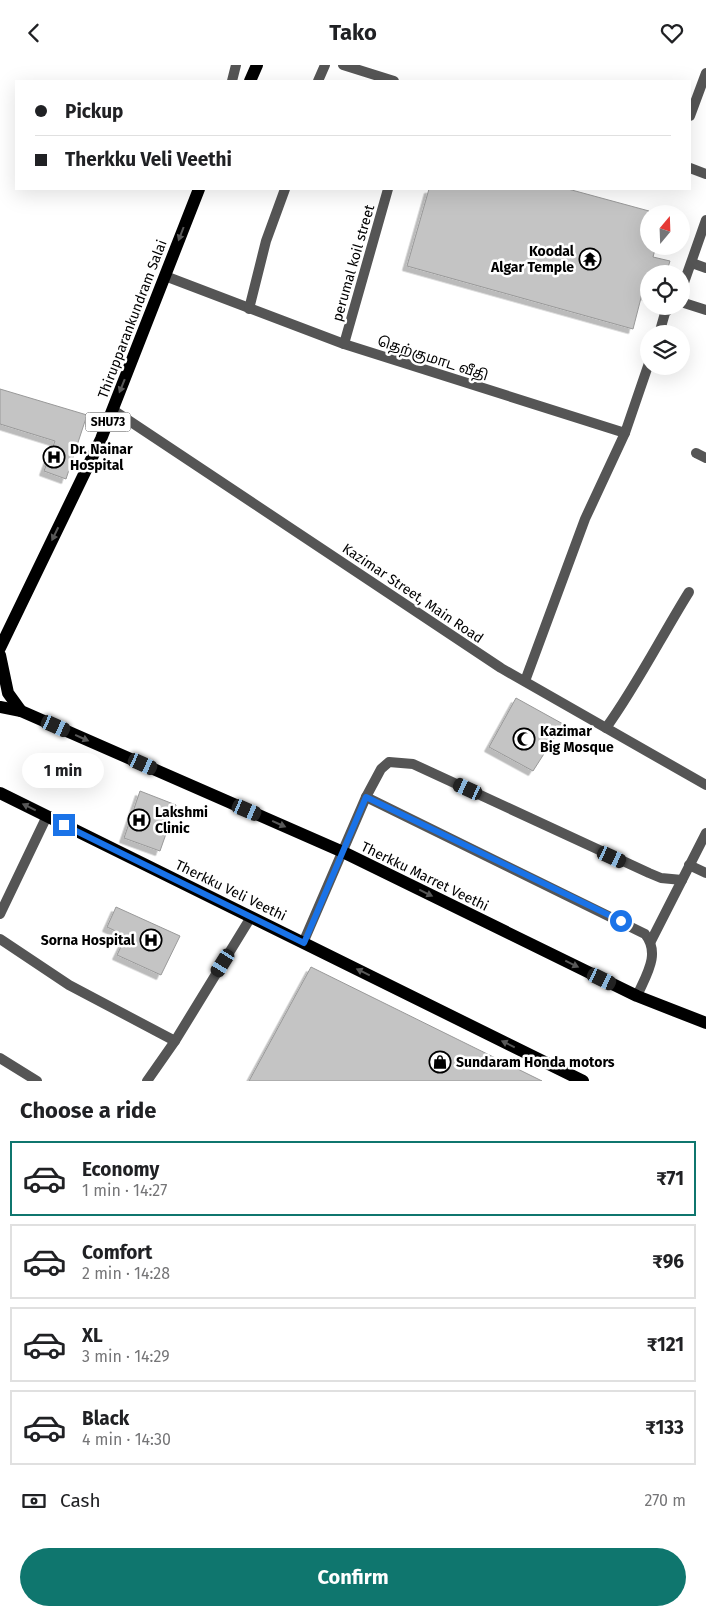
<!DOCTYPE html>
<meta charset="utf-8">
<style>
:root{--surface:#fff;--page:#f2f2f2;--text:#202124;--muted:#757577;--line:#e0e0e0;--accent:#0f766e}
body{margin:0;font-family:"Fira Sans","Noto Sans Tamil",sans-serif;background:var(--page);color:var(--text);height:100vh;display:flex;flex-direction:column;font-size:19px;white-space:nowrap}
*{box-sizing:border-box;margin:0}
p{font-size:16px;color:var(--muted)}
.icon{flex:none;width:28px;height:28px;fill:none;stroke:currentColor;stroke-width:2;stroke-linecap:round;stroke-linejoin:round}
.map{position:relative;height:1016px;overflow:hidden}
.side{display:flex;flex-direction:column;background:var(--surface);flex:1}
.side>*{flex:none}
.hud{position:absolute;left:15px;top:15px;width:676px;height:110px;border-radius:0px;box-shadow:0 5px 20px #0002;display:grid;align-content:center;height:110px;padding:0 20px;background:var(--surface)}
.needle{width:32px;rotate:19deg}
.tools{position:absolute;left:640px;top:140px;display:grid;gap:10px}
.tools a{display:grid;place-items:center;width:50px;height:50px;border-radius:50%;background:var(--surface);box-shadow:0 5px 20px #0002;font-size:25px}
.end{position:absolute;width:22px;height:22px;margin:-11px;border:6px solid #1a73e8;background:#fff;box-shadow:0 0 0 2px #fff}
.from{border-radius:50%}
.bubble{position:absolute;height:35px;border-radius:18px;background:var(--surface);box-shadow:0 5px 20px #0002;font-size:16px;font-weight:700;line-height:35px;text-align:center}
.car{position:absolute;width:15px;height:30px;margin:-15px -8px;border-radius:6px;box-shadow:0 0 4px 1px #0007;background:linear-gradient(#222 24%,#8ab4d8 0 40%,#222 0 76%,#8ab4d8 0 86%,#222 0)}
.hud b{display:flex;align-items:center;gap:18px;height:48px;font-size:19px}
.hud b+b{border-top:1px solid var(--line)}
.hud i{width:12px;height:12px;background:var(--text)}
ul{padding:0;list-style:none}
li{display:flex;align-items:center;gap:15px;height:75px;margin:0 10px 8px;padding:0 10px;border:2px solid var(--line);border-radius:0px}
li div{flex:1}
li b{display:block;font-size:19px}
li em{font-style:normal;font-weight:700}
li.active{border-color:var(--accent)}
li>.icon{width:45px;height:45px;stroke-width:1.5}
h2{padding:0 20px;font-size:22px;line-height:60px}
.pay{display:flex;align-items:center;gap:12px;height:55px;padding:0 20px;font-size:19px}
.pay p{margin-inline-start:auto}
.action{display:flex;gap:10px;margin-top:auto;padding:10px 20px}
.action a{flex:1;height:58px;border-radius:30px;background:var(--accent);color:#fff;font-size:20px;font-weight:700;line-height:58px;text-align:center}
header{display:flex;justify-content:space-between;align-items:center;height:65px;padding:0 20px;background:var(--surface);font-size:22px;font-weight:700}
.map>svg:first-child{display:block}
</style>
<header><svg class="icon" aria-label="back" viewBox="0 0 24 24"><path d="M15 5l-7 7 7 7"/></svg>Tako<svg class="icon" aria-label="heart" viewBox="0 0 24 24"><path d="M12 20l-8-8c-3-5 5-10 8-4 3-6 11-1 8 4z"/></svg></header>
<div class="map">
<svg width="706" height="1016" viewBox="0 0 706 1016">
<defs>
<filter id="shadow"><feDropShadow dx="-4.5" dy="4.5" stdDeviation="0" flood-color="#0004"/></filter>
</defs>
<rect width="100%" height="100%" fill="#fff"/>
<g fill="#c4c4c4" stroke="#999" filter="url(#shadow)">
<path d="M429,124H568L649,146V181H656L653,192L670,196L666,209H649V231L642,229L633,264L407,201Z"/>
<path d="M0,324L87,350L66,414L44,406L55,376L0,359Z"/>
<path d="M516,633L563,659L533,706L489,682Z"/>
<path d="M140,726L176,740L160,786L124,773Z"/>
<path d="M116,842L180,871L161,910L117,890L126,871L107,862Z"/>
<path d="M311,902L542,1016H249Z"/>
</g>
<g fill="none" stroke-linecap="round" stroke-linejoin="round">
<g stroke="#555" stroke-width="10">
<path d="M318,16L325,0"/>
<path d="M690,51L706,8"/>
<path d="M692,198L706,203"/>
<path d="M165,211L344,279L625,368L649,298"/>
<path d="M681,226L706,155"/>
<path d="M681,237L706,245"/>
<path d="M249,244L266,176L285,124"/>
<path d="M659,269L665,248L672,241"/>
<path d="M344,279L388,124"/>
<path d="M113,345L501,603L706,720"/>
<path d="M696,388L706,393"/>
<path d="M525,616L585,454L625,368"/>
<path d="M606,663C637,620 661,572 689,527"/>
<path d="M366,732L645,869C661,889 646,910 637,931"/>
<path d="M689,800L706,808"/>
<path d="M0,849L47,751"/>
<path d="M0,874L69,920L175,976L251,852"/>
<path d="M651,876L706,768"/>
<path d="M303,878L366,732L381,704L389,697L413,699L649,808L661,813L682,815"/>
<path d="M0,993L37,1016"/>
<path d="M147,1016L175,976"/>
</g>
<g stroke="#555" stroke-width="10">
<path d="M343,0L394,16"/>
<path d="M232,16L236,0"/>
<path d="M690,103L706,109"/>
</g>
<g stroke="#000" stroke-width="12">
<path d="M250,16L257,0"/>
<path d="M0,583L101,374L199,124"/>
<path d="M0,590L8,628L21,646L343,787L637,931L706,958"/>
<path d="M0,642L21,646"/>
<path d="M0,728L583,1016"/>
</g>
</g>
<defs><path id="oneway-solid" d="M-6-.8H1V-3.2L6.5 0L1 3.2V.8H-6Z" transform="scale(1.25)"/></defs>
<g fill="#595959">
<use href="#oneway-solid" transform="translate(181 169) rotate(111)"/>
<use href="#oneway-solid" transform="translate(122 321) rotate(112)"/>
<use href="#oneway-solid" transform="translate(55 469) rotate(116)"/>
<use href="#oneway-solid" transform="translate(82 673) rotate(24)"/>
<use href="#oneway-solid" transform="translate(29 742) rotate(-154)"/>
<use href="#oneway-solid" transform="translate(279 759) rotate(24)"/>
<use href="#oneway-solid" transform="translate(426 828) rotate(26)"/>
<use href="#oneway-solid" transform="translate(572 899) rotate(26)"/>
<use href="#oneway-solid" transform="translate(363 907) rotate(-154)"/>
<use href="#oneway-solid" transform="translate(508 979) rotate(-154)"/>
</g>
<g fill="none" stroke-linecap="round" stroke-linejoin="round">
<path stroke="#1a73e8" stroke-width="6" d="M64,760L304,878L366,732L621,856"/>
</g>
<defs>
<g id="temple-ring" transform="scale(1.125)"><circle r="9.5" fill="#fff" stroke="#000" stroke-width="1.5"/><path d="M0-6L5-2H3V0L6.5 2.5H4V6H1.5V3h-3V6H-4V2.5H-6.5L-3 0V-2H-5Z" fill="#000"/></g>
<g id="hospital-ring" transform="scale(1.125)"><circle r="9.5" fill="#fff" stroke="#000" stroke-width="1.5"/><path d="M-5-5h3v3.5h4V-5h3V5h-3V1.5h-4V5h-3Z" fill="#000"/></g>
<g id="mosque-ring" transform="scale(1.125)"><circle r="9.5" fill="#fff" stroke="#000" stroke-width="1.5"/><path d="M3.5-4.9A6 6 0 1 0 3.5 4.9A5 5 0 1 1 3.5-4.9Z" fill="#000"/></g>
<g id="shop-ring" transform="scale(1.125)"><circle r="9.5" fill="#fff" stroke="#000" stroke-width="1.5"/><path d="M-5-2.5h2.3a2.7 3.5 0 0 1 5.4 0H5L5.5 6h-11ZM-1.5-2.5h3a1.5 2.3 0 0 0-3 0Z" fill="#000"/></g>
</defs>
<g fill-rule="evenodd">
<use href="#temple-ring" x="590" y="194"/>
<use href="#hospital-ring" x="54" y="392"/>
<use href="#mosque-ring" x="524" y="674"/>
<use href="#hospital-ring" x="139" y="755"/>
<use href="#hospital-ring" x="151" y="875"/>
<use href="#shop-ring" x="440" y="997"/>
</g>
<g text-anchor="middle" stroke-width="5" stroke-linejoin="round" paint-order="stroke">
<rect fill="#fff" stroke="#4c4c4c" stroke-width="1" x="85.5" y="347.5" width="45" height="19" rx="4"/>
<g font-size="12" font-weight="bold" fill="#000">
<text x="108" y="361">SHU73</text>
</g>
<g font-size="14" font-weight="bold" fill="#000" stroke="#fff" text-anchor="start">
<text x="574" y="191" text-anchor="end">Koodal<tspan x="574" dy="16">Algar Temple</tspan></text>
<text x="70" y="389">Dr. Nainar<tspan x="70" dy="16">Hospital</tspan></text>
<text x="540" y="671">Kazimar<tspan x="540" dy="16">Big Mosque</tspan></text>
<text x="155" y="752">Lakshmi<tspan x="155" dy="16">Clinic</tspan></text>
<text x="135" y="880" text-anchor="end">Sorna Hospital</text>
<text x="456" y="1002">Sundaram Honda motors</text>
</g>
<g font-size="14" fill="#000" stroke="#fff">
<text transform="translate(353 198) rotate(-74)" y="5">perumal koil street</text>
<text transform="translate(132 254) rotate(-69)" y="5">Thirupparankundram Salai</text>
<text transform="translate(433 293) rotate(18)" y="5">தெற்குமாட வீதி</text>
<text transform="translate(413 528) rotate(34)" y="5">Kazimar Street, Main Road</text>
<text transform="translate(425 811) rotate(26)" y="5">Therkku Marret Veethi</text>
<text transform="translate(231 825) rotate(26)" y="5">Therkku Veli Veethi</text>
</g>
</g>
</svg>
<div class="tools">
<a><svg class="needle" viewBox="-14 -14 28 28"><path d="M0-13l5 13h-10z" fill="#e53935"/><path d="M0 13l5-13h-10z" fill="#757577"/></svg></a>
<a><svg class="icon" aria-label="locate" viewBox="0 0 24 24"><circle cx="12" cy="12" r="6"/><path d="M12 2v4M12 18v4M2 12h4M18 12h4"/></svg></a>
<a><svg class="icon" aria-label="layers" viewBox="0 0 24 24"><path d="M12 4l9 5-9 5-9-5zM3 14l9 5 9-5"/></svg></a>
</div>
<i class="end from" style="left:621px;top:856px"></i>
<i class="end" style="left:64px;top:760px"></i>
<div class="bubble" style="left:22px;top:688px;width:82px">1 min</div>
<i class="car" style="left:56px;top:661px;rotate:114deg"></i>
<i class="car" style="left:143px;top:699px;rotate:114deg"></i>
<i class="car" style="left:468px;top:724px;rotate:295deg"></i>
<i class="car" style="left:247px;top:745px;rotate:113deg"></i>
<i class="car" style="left:612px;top:792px;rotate:115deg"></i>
<i class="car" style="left:223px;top:898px;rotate:212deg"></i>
<i class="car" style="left:602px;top:914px;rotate:116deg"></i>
<div class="hud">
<b><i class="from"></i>Pickup</b>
<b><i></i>Therkku Veli Veethi</b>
</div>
</div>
<section class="side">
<h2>Choose a ride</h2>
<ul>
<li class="active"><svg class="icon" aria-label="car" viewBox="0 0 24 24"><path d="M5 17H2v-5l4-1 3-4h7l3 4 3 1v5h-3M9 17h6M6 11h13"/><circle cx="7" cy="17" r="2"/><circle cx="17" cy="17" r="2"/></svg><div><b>Economy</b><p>1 min · 14:27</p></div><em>₹71</em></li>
<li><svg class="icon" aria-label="car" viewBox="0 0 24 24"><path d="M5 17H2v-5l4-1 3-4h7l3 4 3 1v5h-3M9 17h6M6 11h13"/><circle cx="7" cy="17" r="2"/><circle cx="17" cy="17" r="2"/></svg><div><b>Comfort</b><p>2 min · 14:28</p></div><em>₹96</em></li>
<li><svg class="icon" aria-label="car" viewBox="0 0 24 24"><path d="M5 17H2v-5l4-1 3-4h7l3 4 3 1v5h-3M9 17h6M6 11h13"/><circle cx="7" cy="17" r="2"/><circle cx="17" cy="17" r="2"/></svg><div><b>XL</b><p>3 min · 14:29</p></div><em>₹121</em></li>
<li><svg class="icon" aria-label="car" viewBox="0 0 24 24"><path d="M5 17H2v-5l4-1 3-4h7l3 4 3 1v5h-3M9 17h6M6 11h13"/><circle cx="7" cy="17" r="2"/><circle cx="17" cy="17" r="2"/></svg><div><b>Black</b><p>4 min · 14:30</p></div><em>₹133</em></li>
</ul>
<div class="pay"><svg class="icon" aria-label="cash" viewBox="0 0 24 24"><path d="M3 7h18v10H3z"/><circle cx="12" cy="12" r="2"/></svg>Cash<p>270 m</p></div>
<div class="action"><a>Confirm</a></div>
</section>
